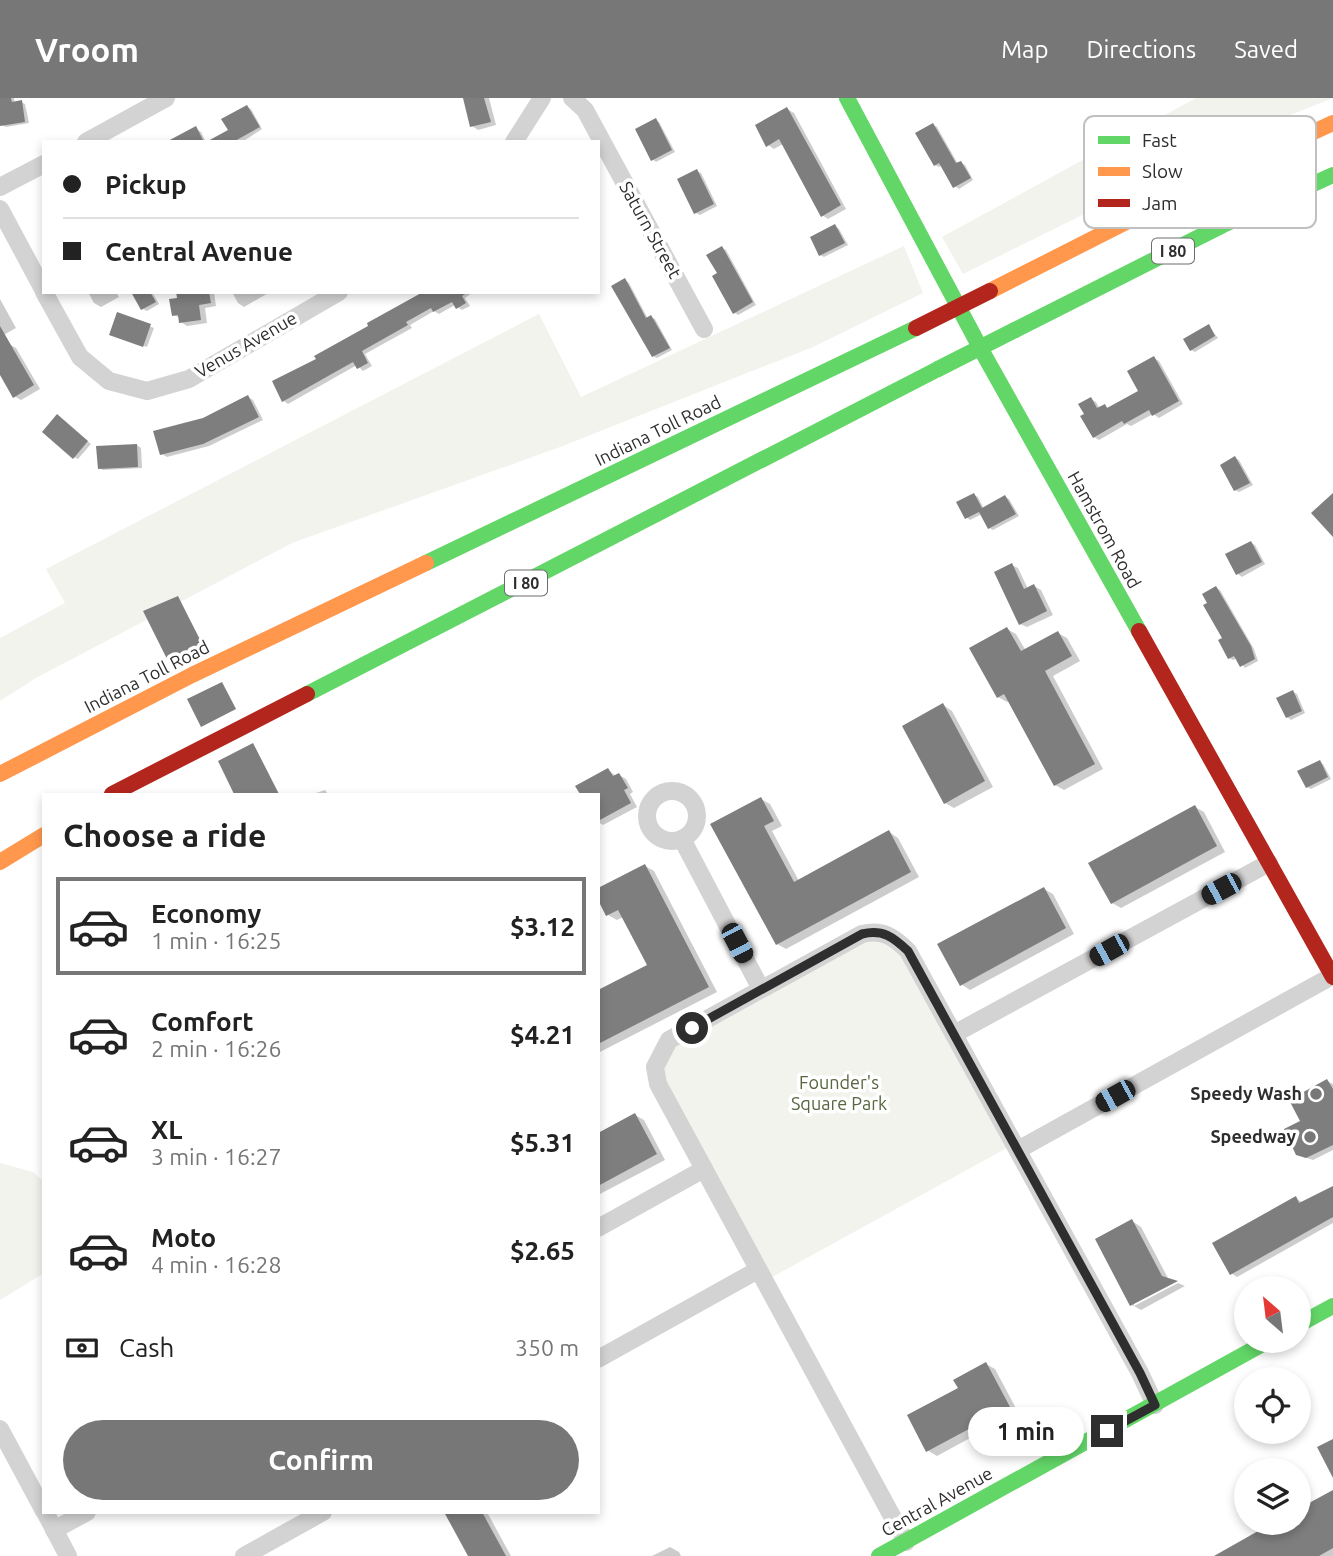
<!DOCTYPE html>
<meta charset="utf-8">
<style>
:root{--surface:#fff;--page:#f2f2f2;--text:#222;--muted:#767676;--line:#e0e0e0;--accent:#777}
body{margin:0;font-family:Ubuntu,sans-serif;background:var(--page);color:var(--text);height:100vh;display:flex;flex-direction:column;font-size:26px;white-space:nowrap}
*{box-sizing:border-box;margin:0}
p{font-size:23px;color:var(--muted)}
.icon{flex:none;width:38px;height:38px;fill:none;stroke:currentColor;stroke-width:2;stroke-linecap:round;stroke-linejoin:round}
.map{position:relative;flex:1;overflow:hidden}
.drawer{position:absolute;left:42px;top:695px;width:558px;height:721px;display:flex;flex-direction:column;background:var(--surface);border-radius:0px;box-shadow:0 4px 10px #0003}
.drawer>*{flex:none}
.banner{position:absolute;left:42px;top:42px;width:558px;height:154px;border-radius:0px;box-shadow:0 4px 10px #0003;display:grid;align-content:center;height:154px;padding:0 21px;background:var(--surface)}
.needle{width:46px;rotate:332deg}
.fabs{position:absolute;left:1234px;top:1178px;display:grid;gap:14px}
.fabs a{display:grid;place-items:center;width:77px;height:77px;border-radius:50%;background:var(--surface);box-shadow:0 4px 10px #0003;font-size:35px}
.end{position:absolute;width:32px;height:32px;margin:-16px;border:9px solid #2e2e2e;background:#fff;box-shadow:0 0 0 4px #fff}
.from{border-radius:50%}
.bubble{position:absolute;height:49px;border-radius:24px;background:var(--surface);box-shadow:0 4px 10px #0003;font-size:23px;font-weight:700;line-height:49px;text-align:center}
.car{position:absolute;width:21px;height:42px;margin:-21px -10px;border-radius:9px;box-shadow:0 0 5px 2px #0007;background:linear-gradient(#222 24%,#8ab4d8 0 40%,#222 0 76%,#8ab4d8 0 86%,#222 0)}
.banner b{display:flex;align-items:center;gap:24px;height:66px;font-size:26px}
.banner b+b{border-top:2px solid var(--line)}
.banner i{width:18px;height:18px;background:var(--text)}
ul{padding:0;list-style:none}
li{display:flex;align-items:center;gap:21px;height:98px;margin:0 14px 10px;padding:0 7px;border:4px solid transparent;border-radius:0px}
li div{flex:1}
li b{display:block;font-size:26px}
li em{font-style:normal;font-weight:700}
li.selected{border-color:var(--accent)}
li>.icon{width:63px;height:63px;stroke-width:1.5}
h2{padding:0 21px;font-size:32px;line-height:84px}
.pay{display:flex;align-items:center;gap:18px;height:77px;padding:0 21px;font-size:26px}
.pay p{margin-inline-start:auto}
.primary-button{display:flex;gap:14px;margin-top:auto;padding:14px 21px}
.primary-button a{flex:1;height:80px;border-radius:42px;background:var(--accent);color:#fff;font-size:28px;font-weight:700;line-height:80px;text-align:center}
header{display:flex;align-items:center;gap:42px;box-sizing:border-box;height:98px;padding:0 35px;background:var(--accent);color:#fff}
header strong{font-size:33px}
nav{display:flex;gap:38px;margin-inline-start:auto;font-size:24px}
.map>svg:first-child{display:block}
</style>
<header>
<strong>Vroom</strong>
<nav><a>Map</a><a>Directions</a><a>Saved</a></nav>
</header>
<div class="map">
<svg width="1333" height="1458" viewBox="0 0 1333 1458">
<rect width="100%" height="100%" fill="#fff"/>
<g fill="#f1f3ec">
<path d="M1196,0H1333L1265,27L963,176L942,139Z"/>
<path d="M904,148L923,195L813,249L560,349L292,445L36,580L0,603V540L65,505L46,471L539,216L581,299Z"/>
<path d="M862,836L892,838L1014,1046L765,1183L658,986L663,953Z"/>
<path d="M0,1065L33,1074L44,1084V1175L0,1202Z"/>
</g>
<g fill="#0003">
<path d="M0,0H14L15,5L21,4L25,6L29,25L6,29L2,27Z"/>
<path d="M465,0H489L496,27L478,32L472,28Z"/>
<path d="M247,9L251,11L262,31L242,44H222Z"/>
<path d="M787,11L794,15L846,111L828,121L822,117L783,46L774,51L768,47Z"/>
<path d="M655,22L659,24L675,54L656,64L652,61Z"/>
<path d="M933,27L937,29L958,66L961,65L965,67L973,82L959,91L955,88L943,67L939,69L935,67Z"/>
<path d="M195,30L201,34L206,44H171Z"/>
<path d="M697,73L701,75L717,108L700,117L696,115Z"/>
<path d="M835,128L839,131L848,147L824,159L820,157Z"/>
<path d="M722,150L726,152L756,207L738,217L734,214L720,176Z"/>
<path d="M625,182L629,185L648,221L651,219L655,221L672,252L657,260L653,258Z"/>
<path d="M88,194H116L119,199L101,209L94,205Z"/>
<path d="M137,194H152L159,206L147,213L143,211Z"/>
<path d="M177,194H214L216,208L205,210L207,225L187,228L181,224L180,220L174,217L179,201Z"/>
<path d="M232,194H270L244,209L238,205Z"/>
<path d="M425,194L472,195L465,200L470,208L462,212L455,207L439,216L434,213L410,227L412,230L365,256L372,268L363,273L357,267L288,306L284,303L318,262Z"/>
<path d="M0,201L16,230L0,239Z"/>
<path d="M118,216L154,230L147,249L115,238Z"/>
<path d="M1209,228L1218,240L1195,254L1191,252Z"/>
<path d="M9,246L16,250L40,291L21,302L14,298L0,274V251Z"/>
<path d="M1153,260L1159,263L1183,306L1159,320L1153,316L1131,328L1127,326L1099,342L1094,339L1087,317L1091,301L1096,304L1100,311L1105,308L1110,311L1140,294Z"/>
<path d="M248,299L253,302L263,322L209,348L167,359L162,356L203,321Z"/>
<path d="M61,321L91,346L78,361L74,359Z"/>
<path d="M137,347L141,350L142,370L103,372L99,370Z"/>
<path d="M1235,360L1239,362L1253,387L1239,394L1235,392Z"/>
<path d="M974,397L978,399L984,411L1005,399L1009,401L1019,418L993,432L989,430L982,416L970,422L966,419Z"/>
<path d="M1251,445L1255,447L1265,466L1242,479L1238,476L1228,457Z"/>
<path d="M1012,467L1018,470L1028,491L1034,488L1041,492L1053,517L1027,529L1020,526Z"/>
<path d="M1216,490L1220,492L1254,551L1258,563L1245,570L1237,560L1233,562L1229,560L1224,541L1209,505Z"/>
<path d="M178,500L205,550L173,566L171,565Z"/>
<path d="M1007,531L1016,536L1026,553L1058,535L1067,540L1080,563L1053,578L1103,671L1064,692L1055,687L1010,602L1007,604L998,599Z"/>
<path d="M1293,594L1297,596L1305,615L1291,622L1287,619Z"/>
<path d="M943,607L952,613L993,689L954,710L945,705Z"/>
<path d="M1319,664L1323,666L1331,681L1311,691L1307,689Z"/>
<path d="M608,672L616,678L619,677L626,681L633,694L630,696L637,709L603,727L598,724V696H582L578,688Z"/>
<path d="M325,692L328,696H313Z"/>
<path d="M761,701L770,706L782,728L772,733L799,783L889,734L898,740L919,779L786,851L777,846Z"/>
<path d="M1195,709L1204,714L1225,754L1121,810L1112,805Z"/>
<path d="M645,768L654,773L717,894L598,955V894L649,868L623,819L617,822L608,817Z"/>
<path d="M1044,791L1053,796L1074,836L970,892L961,886Z"/>
<path d="M1327,983L1333,986V1052L1313,1062L1304,1059L1303,1024Z"/>
<path d="M635,1017L644,1022L665,1062L598,1097V1037Z"/>
<path d="M1333,1090V1125L1237,1179L1231,1175L1296,1100L1303,1105Z"/>
<path d="M1132,1123L1141,1129L1169,1182L1134,1204V1208L1178,1185L1185,1188L1141,1212L1132,1207Z"/>
<path d="M986,1266L995,1271L1018,1314L937,1358L927,1352Z"/>
<path d="M1333,1394V1458H1217L1298,1424Z"/>
<path d="M446,1414H487L511,1458H470Z"/>
<path d="M670,1449L679,1454L681,1458H652Z"/>
</g>
<g fill="#7e7e7e">
<path d="M0,0H11L12,4L22,2L25,24L0,28Z"/>
<path d="M463,0H484L491,24L470,29Z"/>
<path d="M247,7L260,29L233,44H206L228,32L221,21Z"/>
<path d="M787,9L841,107L821,119L779,41L766,49L755,27Z"/>
<path d="M656,20L672,52L651,63L635,31Z"/>
<path d="M933,25L956,65L961,63L971,80L953,90L939,65L934,68L915,35Z"/>
<path d="M196,28L204,44H166Z"/>
<path d="M697,71L714,106L694,116L677,81Z"/>
<path d="M835,126L845,145L819,158L810,139Z"/>
<path d="M722,148L753,204L733,216L712,178L717,175L706,157Z"/>
<path d="M625,180L646,220L651,217L670,250L652,259L611,188Z"/>
<path d="M131,194H150L156,204L141,212Z"/>
<path d="M176,194H209L211,205L199,207L201,222L179,225L178,217L172,218L169,201L177,200Z"/>
<path d="M423,194H468L462,198L466,205L456,211L452,204L433,214L431,210L406,224L408,227L362,253L368,265L357,271L353,264L282,304L272,283L316,261L314,258L368,228L367,225Z"/>
<path d="M117,214L151,226L143,249L109,237Z"/>
<path d="M1209,226L1215,238L1190,253L1183,241Z"/>
<path d="M0,228L34,287L13,300L0,277Z"/>
<path d="M1154,258L1179,303L1152,318L1149,312L1124,326L1122,323L1093,340L1080,318L1084,316L1078,306L1091,299L1097,310L1105,306L1107,310L1138,293L1127,273Z"/>
<path d="M248,297L259,319L203,346L160,357L153,333L203,320Z"/>
<path d="M57,316L88,343L73,361L42,334Z"/>
<path d="M137,346L138,369L98,371L96,348Z"/>
<path d="M1235,358L1250,385L1234,393L1220,367Z"/>
<path d="M974,395L982,410L1005,397L1016,416L988,431L979,414L965,421L956,404Z"/>
<path d="M1333,395V439L1311,415Z"/>
<path d="M1251,443L1262,464L1236,477L1225,456Z"/>
<path d="M1012,465L1024,491L1034,486L1047,513L1019,527L994,474Z"/>
<path d="M1216,488L1251,548L1255,561L1240,569L1234,558L1228,561L1218,542L1222,540L1203,507L1207,505L1202,496Z"/>
<path d="M178,498L204,550L170,567L143,513Z"/>
<path d="M1007,529L1021,553L1058,533L1072,558L1045,573L1095,666L1054,688L1004,596L997,600L969,550Z"/>
<path d="M222,584L236,611L201,629L187,601Z"/>
<path d="M1293,592L1302,613L1286,620L1276,600Z"/>
<path d="M943,605L985,683L944,706L902,628Z"/>
<path d="M253,645L279,696H234L218,663Z"/>
<path d="M1320,662L1328,679L1306,690L1297,673Z"/>
<path d="M608,670L613,678L619,675L628,690L624,692L631,705L598,723V696H580L575,688Z"/>
<path d="M761,699L774,723L764,728L794,784L889,732L911,774L776,847L710,726Z"/>
<path d="M1195,707L1217,748L1111,806L1088,765Z"/>
<path d="M645,766L709,889L598,946V892L647,867L618,812L606,818L598,802V790Z"/>
<path d="M1044,789L1066,830L960,888L937,846Z"/>
<path d="M1327,981L1333,991V1047L1306,1060L1296,1057L1284,1031L1300,1023L1289,1002Z"/>
<path d="M635,1015L657,1056L598,1088V1035Z"/>
<path d="M1333,1088V1119L1230,1177L1212,1145L1296,1098L1299,1105Z"/>
<path d="M1132,1121L1162,1178L1178,1183L1130,1208L1095,1141Z"/>
<path d="M986,1264L1010,1309L926,1354L907,1317L958,1290L953,1282Z"/>
<path d="M1333,1341V1380L1317,1349Z"/>
<path d="M1333,1392V1450L1319,1458H1214L1274,1424H1298V1411Z"/>
<path d="M444,1414H482L506,1458H468Z"/>
</g>
<g fill="none" stroke-linecap="round" stroke-linejoin="round">
<g stroke="#d3d3d3" stroke-width="18">
<path d="M572,0L585,12L704,231"/>
<path d="M86,44L166,0"/>
<path d="M514,44L542,0"/>
<path d="M0,89L44,66"/>
<path d="M0,111L44,193"/>
<path d="M44,194L80,259L109,283L147,293L189,281L339,194"/>
<circle cx="672" cy="718" r="25"/>
<path d="M682,741L761,891"/>
<path d="M954,936L1269,765"/>
<path d="M1018,1052L1332,878"/>
<path d="M598,1130L704,1071"/>
<path d="M598,1261L758,1172"/>
<path d="M0,1331L44,1413"/>
<path d="M45,1414L68,1458"/>
<path d="M54,1432L87,1414"/>
<path d="M906,1444L658,986L655,969L669,942L862,836C883,831 894,839 908,853L1140,1275L1155,1307"/>
<path d="M244,1458L323,1414"/>
</g>
<g stroke="#63d668" stroke-width="16">
<path d="M847,0L983,255L1139,533"/>
<path d="M1015,232L1223,127L1333,77"/>
<path d="M426,465L916,230"/>
<path d="M307,596L938,271"/>
<path d="M1298,1227L1333,1208"/>
<path d="M879,1458L1270,1242"/>
</g>
<g stroke="#ff974d" stroke-width="16">
<path d="M990,193L1199,87L1333,25"/>
<path d="M0,676L192,577L426,465"/>
<path d="M0,764L44,737"/>
</g>
<g stroke="#b3261e" stroke-width="16">
<path d="M1139,533L1333,879"/>
<path d="M112,696L307,596"/>
</g>
<path stroke="#63d668" stroke-width="16" d="M938,271L1015,232"/>
<path stroke="#b3261e" stroke-width="16" d="M916,230L990,193"/>
</g>
<g fill="none" stroke-linecap="round" stroke-linejoin="round">
<path stroke="#2e2e2e" stroke-width="9" d="M692,930L862,836C883,831 893,839 908,853L1140,1275L1155,1307L1107,1333"/>
</g>
<g fill="#777" stroke="#fff" stroke-width="2.5">
<circle cx="1316" cy="996" r="7"/>
<circle cx="1310" cy="1039" r="7"/>
</g>
<g text-anchor="middle" stroke-width="7" stroke-linejoin="round" paint-order="stroke">
<g fill="#fff" stroke="#6d6d6d" stroke-width="2">
<rect x="1152" y="140.5" width="42" height="25" rx="5"/>
<rect x="505" y="472.5" width="42" height="25" rx="5"/>
</g>
<g font-size="16" font-weight="bold" fill="#2e2e2e">
<text x="1173" y="159">I 80</text>
<text x="526" y="491">I 80</text>
</g>
<g font-size="18" fill="#2e2e2e" stroke="#fff">
<text transform="translate(650 132) rotate(61)" y="6">Saturn Street</text>
<text transform="translate(246 247) rotate(-30)" y="6">Venus Avenue</text>
<text transform="translate(658 333) rotate(-26)" y="6">Indiana Toll Road</text>
<text transform="translate(1104 432) rotate(61)" y="6">Hamstrom Road</text>
<text transform="translate(147 579) rotate(-27)" y="6">Indiana Toll Road</text>
<text transform="translate(937 1404) rotate(-29)" y="6">Central Avenue</text>
</g>
<g font-size="18" fill="#586640" stroke="#fff">
<text x="839" y="991">Founder's<tspan x="839" dy="21">Square Park</tspan></text>
</g>
<g font-size="18" font-weight="bold" fill="#2e2e2e" stroke="#fff" text-anchor="end">
<text x="1302" y="1002">Speedy Wash</text>
<text x="1296" y="1045">Speedway</text>
</g>
</g>
<rect x="1084" y="18" width="232" height="112" rx="10" fill="#fff" stroke="#c0c0c0" stroke-width="2"/>
<rect x="1098" y="38" width="32" height="8" fill="#63d668"/>
<rect x="1098" y="69" width="32" height="9" fill="#ff974d"/>
<rect x="1098" y="101" width="32" height="8" fill="#b3261e"/>
<g font-size="19" fill="#2e2e2e">
<text x="1142" y="49">Fast</text>
<text x="1142" y="80">Slow</text>
<text x="1142" y="112">Jam</text>
</g>
</svg>
<div class="fabs">
<a><svg class="needle" viewBox="-14 -14 28 28"><path d="M0-13l5 13h-10z" fill="#e53935"/><path d="M0 13l5-13h-10z" fill="#767676"/></svg></a>
<a><svg class="icon" aria-label="locate" viewBox="0 0 24 24"><circle cx="12" cy="12" r="6"/><path d="M12 2v4M12 18v4M2 12h4M18 12h4"/></svg></a>
<a><svg class="icon" aria-label="layers" viewBox="0 0 24 24"><path d="M12 4l9 5-9 5-9-5zM3 14l9 5 9-5"/></svg></a>
</div>
<i class="end from" style="left:692px;top:930px"></i>
<i class="end" style="left:1107px;top:1333px"></i>
<div class="bubble" style="left:968px;top:1309px;width:116px">1 min</div>
<i class="car" style="left:1221px;top:791px;rotate:242deg"></i>
<i class="car" style="left:737px;top:845px;rotate:152deg"></i>
<i class="car" style="left:1109px;top:852px;rotate:241deg"></i>
<i class="car" style="left:1115px;top:998px;rotate:241deg"></i>
<div class="banner">
<b><i class="from"></i>Pickup</b>
<b><i></i>Central Avenue</b>
</div>
<section class="drawer">
<h2>Choose a ride</h2>
<ul>
<li class="selected"><svg class="icon" aria-label="car" viewBox="0 0 24 24"><path d="M5 17H2v-5l4-1 3-4h7l3 4 3 1v5h-3M9 17h6M6 11h13"/><circle cx="7" cy="17" r="2"/><circle cx="17" cy="17" r="2"/></svg><div><b>Economy</b><p>1 min · 16:25</p></div><em>$3.12</em></li>
<li><svg class="icon" aria-label="car" viewBox="0 0 24 24"><path d="M5 17H2v-5l4-1 3-4h7l3 4 3 1v5h-3M9 17h6M6 11h13"/><circle cx="7" cy="17" r="2"/><circle cx="17" cy="17" r="2"/></svg><div><b>Comfort</b><p>2 min · 16:26</p></div><em>$4.21</em></li>
<li><svg class="icon" aria-label="car" viewBox="0 0 24 24"><path d="M5 17H2v-5l4-1 3-4h7l3 4 3 1v5h-3M9 17h6M6 11h13"/><circle cx="7" cy="17" r="2"/><circle cx="17" cy="17" r="2"/></svg><div><b>XL</b><p>3 min · 16:27</p></div><em>$5.31</em></li>
<li><svg class="icon" aria-label="car" viewBox="0 0 24 24"><path d="M5 17H2v-5l4-1 3-4h7l3 4 3 1v5h-3M9 17h6M6 11h13"/><circle cx="7" cy="17" r="2"/><circle cx="17" cy="17" r="2"/></svg><div><b>Moto</b><p>4 min · 16:28</p></div><em>$2.65</em></li>
</ul>
<div class="pay"><svg class="icon" aria-label="cash" viewBox="0 0 24 24"><path d="M3 7h18v10H3z"/><circle cx="12" cy="12" r="2"/></svg>Cash<p>350 m</p></div>
<div class="primary-button"><a>Confirm</a></div>
</section>
</div>
